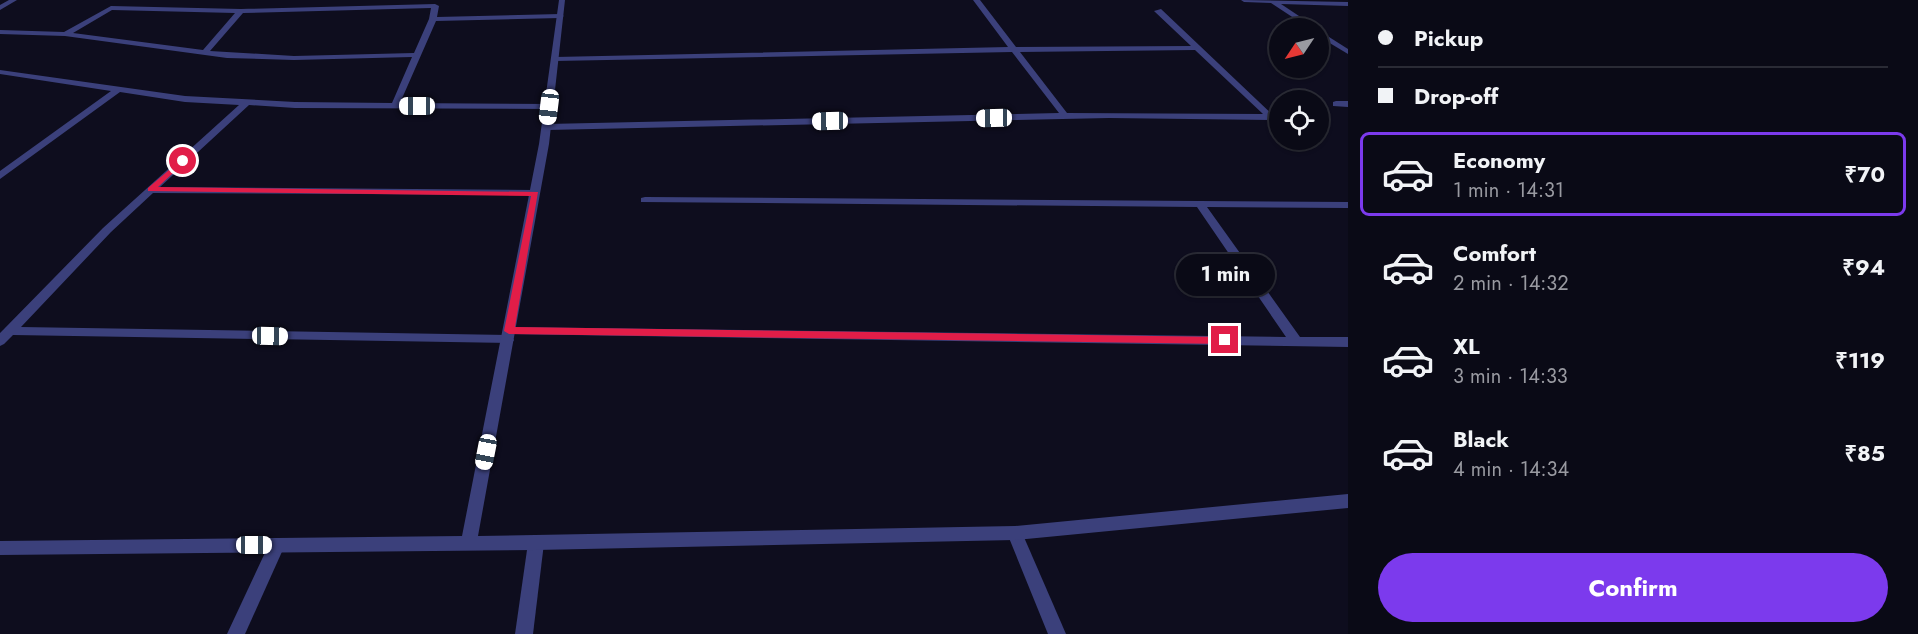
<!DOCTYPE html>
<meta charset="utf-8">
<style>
:root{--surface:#0a0a16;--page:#181823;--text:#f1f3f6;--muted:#999aa1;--line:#2a2b35;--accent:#7c3aed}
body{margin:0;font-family:Jost,sans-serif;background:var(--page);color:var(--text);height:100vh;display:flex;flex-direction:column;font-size:22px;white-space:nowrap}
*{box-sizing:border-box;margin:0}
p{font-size:20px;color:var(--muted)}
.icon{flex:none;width:33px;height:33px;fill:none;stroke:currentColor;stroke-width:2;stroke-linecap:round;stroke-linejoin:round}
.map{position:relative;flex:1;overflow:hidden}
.details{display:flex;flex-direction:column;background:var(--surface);width:570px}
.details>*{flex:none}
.hud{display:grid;align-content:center;height:132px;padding:0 30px;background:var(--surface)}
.needle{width:39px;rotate:235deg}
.fabs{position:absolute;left:1269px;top:18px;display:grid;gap:12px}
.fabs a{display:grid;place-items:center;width:60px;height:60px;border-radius:50%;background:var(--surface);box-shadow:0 2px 4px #0004,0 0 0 2px var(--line);font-size:30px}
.end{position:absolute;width:27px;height:27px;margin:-14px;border:8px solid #e11d48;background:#fff;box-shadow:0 0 0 3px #fff}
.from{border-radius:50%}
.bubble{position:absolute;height:42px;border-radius:21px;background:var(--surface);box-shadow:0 2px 4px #0004,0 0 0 2px var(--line);font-size:20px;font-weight:700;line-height:42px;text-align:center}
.car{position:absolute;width:18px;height:36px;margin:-18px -9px;border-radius:8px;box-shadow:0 0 4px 2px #0007;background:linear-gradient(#fff 24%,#345 0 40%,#fff 0 76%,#345 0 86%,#fff 0)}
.hud b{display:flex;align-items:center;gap:21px;height:57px;font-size:22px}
.hud b+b{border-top:2px solid var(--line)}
.hud i{width:15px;height:15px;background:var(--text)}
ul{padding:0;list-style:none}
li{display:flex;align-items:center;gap:18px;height:84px;margin:0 12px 9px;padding:0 18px;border:3px solid transparent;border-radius:9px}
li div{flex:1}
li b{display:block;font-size:22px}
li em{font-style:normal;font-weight:700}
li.current{border-color:var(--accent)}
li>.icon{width:54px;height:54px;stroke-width:1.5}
.button{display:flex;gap:12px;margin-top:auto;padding:12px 30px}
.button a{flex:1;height:69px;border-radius:36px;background:var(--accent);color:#fff;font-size:24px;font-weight:700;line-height:69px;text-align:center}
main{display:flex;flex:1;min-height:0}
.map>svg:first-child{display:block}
</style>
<main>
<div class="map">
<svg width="1348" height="634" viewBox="0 0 1348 634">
<rect width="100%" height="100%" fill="#0e0d1e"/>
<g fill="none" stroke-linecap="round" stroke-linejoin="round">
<g fill="#3b407b" fill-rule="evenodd">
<path d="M9,0H17L0,10V5Z"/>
<path d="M973,0H980L1016,47L1191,46L1154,11L1161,9L1275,117L1271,120L1109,118L547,130L543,127L547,124L1059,113L1012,52L555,61L551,59L555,57L1008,47ZM1195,50L1263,114L1067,113L1020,52Z"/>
<path d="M1241,0L1348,2V6L1281,4L1317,28H1309L1271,3L1244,2Z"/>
<path d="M435,4L439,6L437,17L560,14L564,16L560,18L436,21L400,103L549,104L552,105V109L295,108L249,105L160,187L535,190L539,191V195L153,193L111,232L21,327L508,335L512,337L514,340L512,343L13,335L4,344L0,346V333L5,328L103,228L239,105L185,102L120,92L0,179V171L111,91L0,74V70L185,96L295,102L392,103L412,57L294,60L227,58L65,36L0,34V30L64,32L111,6L241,9ZM431,8L429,19L414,53L294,56L210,51L243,13ZM112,10L235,13L203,50L73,33Z"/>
<path d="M1318,30L1348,49V54L1318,36Z"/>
<path d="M1336,101H1348V107L1333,106V102Z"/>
<path d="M645,197L1348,202V208L1207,207L1300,337H1348V347L505,334L503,331L505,328L509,327L1286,337L1197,207L641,202V198Z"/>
<path d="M1015,526L1020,528L1066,634H1048L1007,533L1010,528Z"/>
<path d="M536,536L542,538L544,543L533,634H515L528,543L530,538Z"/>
<path d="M277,538L283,540L285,545L245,634H227L271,540Z"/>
</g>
<path fill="#3b407b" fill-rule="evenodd" d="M559,0H565L549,144L478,536L1015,526L1348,494V508L1015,540L536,550L0,555V541L462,536L539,144Z"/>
</g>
<path fill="#e11d48" d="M183,158L185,162L158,187L538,192L515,327L1225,337L1230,340L1225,344L509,334L504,331L531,196L148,191V188Z"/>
</svg>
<div class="fabs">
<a><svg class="needle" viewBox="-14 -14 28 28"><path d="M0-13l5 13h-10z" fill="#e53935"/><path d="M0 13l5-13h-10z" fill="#999aa1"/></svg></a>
<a><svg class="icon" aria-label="locate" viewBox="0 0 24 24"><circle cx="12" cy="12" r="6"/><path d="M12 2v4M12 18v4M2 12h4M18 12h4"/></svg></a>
</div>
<i class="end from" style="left:183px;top:161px"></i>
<i class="end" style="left:1225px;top:340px"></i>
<div class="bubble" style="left:1176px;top:254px;width:99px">1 min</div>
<i class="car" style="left:417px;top:106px;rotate:270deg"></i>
<i class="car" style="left:549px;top:107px;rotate:187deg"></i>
<i class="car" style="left:994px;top:118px;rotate:269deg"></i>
<i class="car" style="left:830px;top:121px;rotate:269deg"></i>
<i class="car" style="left:270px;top:336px;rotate:91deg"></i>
<i class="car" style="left:486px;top:452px;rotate:191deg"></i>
<i class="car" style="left:254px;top:545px;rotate:90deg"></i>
</div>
<section class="details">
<div class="hud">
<b><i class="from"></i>Pickup</b>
<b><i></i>Drop-off</b>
</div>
<ul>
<li class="current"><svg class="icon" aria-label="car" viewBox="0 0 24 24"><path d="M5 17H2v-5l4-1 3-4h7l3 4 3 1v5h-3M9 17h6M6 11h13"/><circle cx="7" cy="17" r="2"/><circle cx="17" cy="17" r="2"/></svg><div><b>Economy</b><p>1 min · 14:31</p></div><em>₹70</em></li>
<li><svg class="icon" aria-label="car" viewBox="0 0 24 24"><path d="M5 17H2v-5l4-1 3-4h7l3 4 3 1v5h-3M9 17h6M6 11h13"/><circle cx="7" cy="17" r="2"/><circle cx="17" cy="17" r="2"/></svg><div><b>Comfort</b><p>2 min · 14:32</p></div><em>₹94</em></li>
<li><svg class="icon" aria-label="car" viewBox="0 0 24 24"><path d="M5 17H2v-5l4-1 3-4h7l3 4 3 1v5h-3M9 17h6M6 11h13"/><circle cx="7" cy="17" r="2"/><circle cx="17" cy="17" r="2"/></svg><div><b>XL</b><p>3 min · 14:33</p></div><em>₹119</em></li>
<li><svg class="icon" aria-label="car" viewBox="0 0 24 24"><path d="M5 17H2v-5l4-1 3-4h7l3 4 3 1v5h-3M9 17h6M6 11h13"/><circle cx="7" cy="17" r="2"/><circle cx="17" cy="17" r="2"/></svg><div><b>Black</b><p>4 min · 14:34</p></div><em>₹85</em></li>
</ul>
<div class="button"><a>Confirm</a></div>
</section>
</main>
